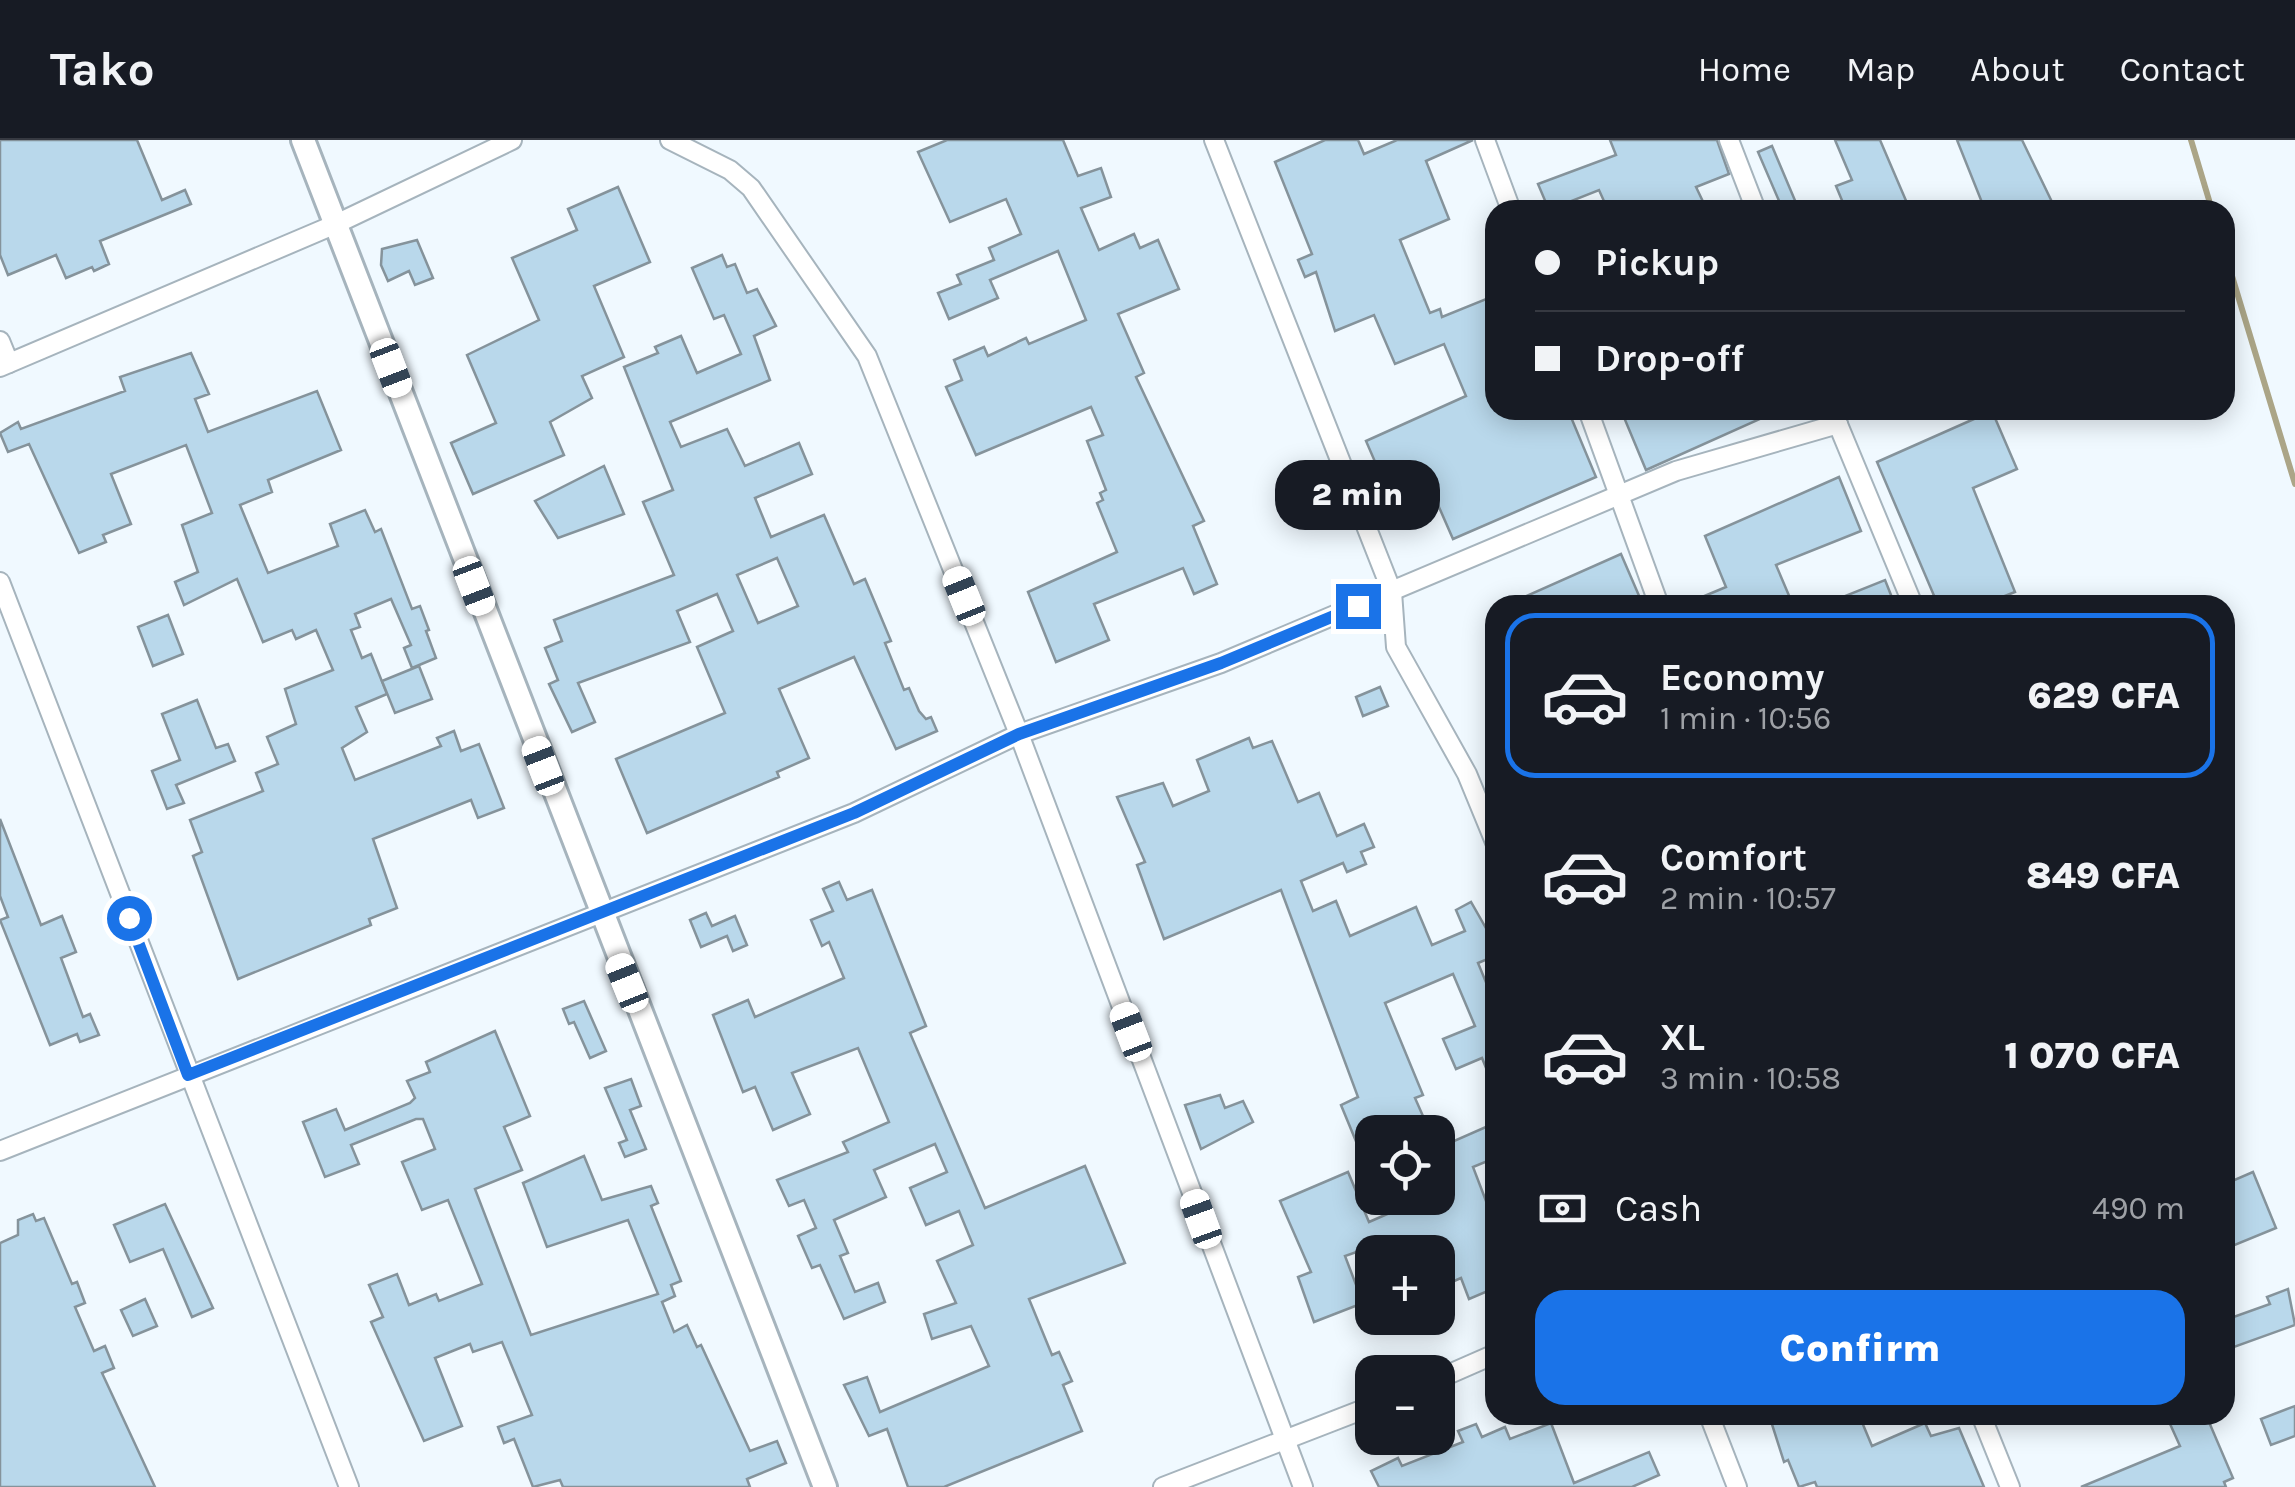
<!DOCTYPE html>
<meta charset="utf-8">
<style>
:root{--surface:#171b24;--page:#242831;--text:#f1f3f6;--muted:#9ea1a6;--line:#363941;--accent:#1a73e8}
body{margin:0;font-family:Karla,sans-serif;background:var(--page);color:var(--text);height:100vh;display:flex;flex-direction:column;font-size:38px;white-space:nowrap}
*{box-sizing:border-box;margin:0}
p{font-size:32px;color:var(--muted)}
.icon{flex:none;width:55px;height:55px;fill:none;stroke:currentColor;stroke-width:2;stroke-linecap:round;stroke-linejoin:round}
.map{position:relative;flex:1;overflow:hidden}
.drawer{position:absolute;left:1485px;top:455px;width:750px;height:830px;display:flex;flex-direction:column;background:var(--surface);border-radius:30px;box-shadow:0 5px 25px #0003}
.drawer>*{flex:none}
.hud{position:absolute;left:1485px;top:60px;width:750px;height:220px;border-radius:30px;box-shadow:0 5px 25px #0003;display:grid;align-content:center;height:220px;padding:0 50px;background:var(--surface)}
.tools{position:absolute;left:1355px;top:975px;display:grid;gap:20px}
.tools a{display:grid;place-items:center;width:100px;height:100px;border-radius:20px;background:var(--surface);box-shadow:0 5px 25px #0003;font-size:50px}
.end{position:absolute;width:45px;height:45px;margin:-22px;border:12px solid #1a73e8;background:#fff;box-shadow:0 0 0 5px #fff}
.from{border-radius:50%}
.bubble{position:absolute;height:70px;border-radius:30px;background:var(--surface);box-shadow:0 5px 25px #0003;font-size:32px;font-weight:800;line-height:70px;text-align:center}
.car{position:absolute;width:30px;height:60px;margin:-30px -15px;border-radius:12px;box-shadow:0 0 8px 2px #0007;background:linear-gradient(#fff 24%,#345 0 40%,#fff 0 76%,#345 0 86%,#fff 0)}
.hud b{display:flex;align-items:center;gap:35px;height:95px;font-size:38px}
.hud b+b{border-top:2px solid var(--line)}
.hud i{width:25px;height:25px;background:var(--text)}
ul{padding:18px 0 0;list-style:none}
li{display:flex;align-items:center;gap:30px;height:165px;margin:0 20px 15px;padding:0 30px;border:5px solid transparent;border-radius:30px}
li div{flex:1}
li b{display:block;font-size:38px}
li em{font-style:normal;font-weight:800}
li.active{border-color:var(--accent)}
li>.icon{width:90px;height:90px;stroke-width:1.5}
.pay{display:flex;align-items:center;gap:25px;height:110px;padding:0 50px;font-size:38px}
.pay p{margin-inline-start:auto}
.action{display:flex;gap:20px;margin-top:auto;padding:20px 50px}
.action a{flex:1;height:115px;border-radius:30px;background:var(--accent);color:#fff;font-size:40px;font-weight:800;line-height:115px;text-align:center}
header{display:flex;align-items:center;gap:60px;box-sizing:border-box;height:140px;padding:0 50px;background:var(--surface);border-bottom:2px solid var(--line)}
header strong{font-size:48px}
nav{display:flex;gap:55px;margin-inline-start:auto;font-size:35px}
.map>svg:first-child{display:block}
</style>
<header>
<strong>Tako</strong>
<nav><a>Home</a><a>Map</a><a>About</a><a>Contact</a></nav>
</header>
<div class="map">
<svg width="2295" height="1347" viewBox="0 0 2295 1347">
<rect width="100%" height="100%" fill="#f0f9ff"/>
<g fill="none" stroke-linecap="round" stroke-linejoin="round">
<g stroke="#aba587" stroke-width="6">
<path d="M2191,0L2212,70"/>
<path d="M2225,113L2295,344"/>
</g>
</g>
<g fill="#b9d8eb" stroke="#85939b" stroke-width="2.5" fill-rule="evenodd">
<path d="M0,0H137L162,60L185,50L191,64L100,101L109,124L94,131L92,127L66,138L56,115L8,135L0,115Z"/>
<path d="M947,0H1063L1078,36L1101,28L1111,57L1081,68L1099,110L1134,94L1140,108L1158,100L1179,149L1118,174L1144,233L1136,237L1204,381L1193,386L1217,444L1194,454L1183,428L1094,464L1109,500L1056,522L1028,452L1117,412L1097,363L1103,360L1100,353L1106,350L1087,301L1103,295L1091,267L976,315L946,247L962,240L954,220L984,207L988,216L1026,198L1029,204L1086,180L1058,111L990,140L998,158L949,179L938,153L961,144L957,135L994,120L989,108L1021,94L1006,59L950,82L918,12Z"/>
<path d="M1325,0H1358L1364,14L1397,0H1473L1426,21L1449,79L1400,100L1430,173L1440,169L1442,177L1491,157L1495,166V270H1568L1596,337L1453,399L1428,342L1389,354L1366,301L1466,256L1444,204L1395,224L1374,175L1335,191L1316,132L1305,137L1298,120L1312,114L1275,22Z"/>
<path d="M1610,0H1717L1729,34L1696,47L1707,70H1608L1599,50L1549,70L1538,44L1616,15Z"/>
<path d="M1835,0H1880L1910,70H1846L1836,46L1852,40Z"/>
<path d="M1957,0H2022L2054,66L2051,70H1985Z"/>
<path d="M1772,6L1799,70H1783L1758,12Z"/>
<path d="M618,47L650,122L594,146L624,217L582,236L592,258L550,282L564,315L473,354L451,303L496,283L467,215L539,180L512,118L577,90L568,69Z"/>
<path d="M417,100L433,138L415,145L409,131L388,141L381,125L382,109Z"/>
<path d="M722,115L727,127L735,124L747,153L757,149L776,186L754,196L770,240L670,282L681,307L727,289L745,326L799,303L812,334L755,358L771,397L824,375L854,444L865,439L891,501L885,503L904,550L909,548L919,571L926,579L931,577L937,591L896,609L854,517L779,549L809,618L777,632L779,637L647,693L616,619L725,573L697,507L733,491L717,454L677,471L690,502L578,543L595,582L572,592L549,544L558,540L545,508L562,501L554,480L674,435L643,362L673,350L624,227L658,213L655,207L681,196L697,233L741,214L724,175L714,179L692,128ZM777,418L798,466L758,483L737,435Z"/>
<path d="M191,213L209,254L195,259L208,292L317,251L341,310L268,340L272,352L240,365L268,433L338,406L330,384L365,370L375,392L381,389L412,469L420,466L429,490L426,491L436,518L412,528L404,508L411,505L391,459L355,474L360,487L351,490L362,518L371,514L387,554L356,567L367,592L342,608L355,640L441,606L437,598L454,591L461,611L479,604L504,668L478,678L471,660L373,699L397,768L369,779L371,785L238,839L193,716L202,712L190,680L263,651L256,633L278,624L267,597L296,584L285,549L333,530L316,490L296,499L292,490L263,502L237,439L184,465L175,442L198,432L182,385L212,373L186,305L111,334L131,384L103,395L106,402L79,413L29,304L8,312L0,293L18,282L21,289L125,251L120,237Z"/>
<path d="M1635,270H1780L1646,330L1623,275Z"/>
<path d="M1992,271L2017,329L1973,348L2015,452L1982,465H1938L1877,322Z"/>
<path d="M604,326L624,374L558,398L535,361Z"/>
<path d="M1839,337L1861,391L1776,425L1793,465H1683L1726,447L1705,396Z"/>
<path d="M1621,414L1643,465H1506Z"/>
<path d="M1885,440L1895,465H1825V464Z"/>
<path d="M168,475L183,514L153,526L138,487Z"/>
<path d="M419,526L432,559L395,573L382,541Z"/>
<path d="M1380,547L1388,566L1363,576L1356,557Z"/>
<path d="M197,560L216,608L228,604L235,621L176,645L184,663L167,669L152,631L180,620L162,574Z"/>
<path d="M1249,598L1253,608L1272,601L1298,662L1319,653L1337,696L1364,684L1374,707L1361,712L1366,724L1347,732L1343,723L1301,741L1313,771L1336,761L1350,796L1416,767L1432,805L1465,791L1456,770L1471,762L1495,804V816L1478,823L1495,864V950L1482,918L1456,929L1443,899L1475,886L1453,834L1385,863L1423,955L1415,958L1430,992H1372V1040L1341,965L1358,957L1281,750L1164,799L1137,725L1145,722L1117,657L1163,643L1173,666L1209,651L1197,620Z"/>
<path d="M0,679L41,785L62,776L76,812L61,818L83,877L90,874L99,895L80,902L77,894L50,905L0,780L8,777L0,756Z"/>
<path d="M839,742L847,760L872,750L926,886L910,893L985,1068L1085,1026L1125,1123L1029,1159L1052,1215L1059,1212L1072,1241L1063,1245L1082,1291L944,1347H908L887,1289L869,1296L844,1245L867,1237L880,1272L989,1226L971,1186L932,1199L924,1174L956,1163L937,1121L973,1105L959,1071L926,1085L910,1048L947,1032L935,1004L874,1030L886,1057L834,1080L848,1113L840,1116L855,1152L878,1143L885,1162L844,1179L820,1125L812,1128L798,1096L816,1088L804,1060L789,1066L777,1040L848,1012L843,1002L889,982L858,908L792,933L810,974L773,990L755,947L743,952L713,875L748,860L755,877L844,838L829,802L822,806L811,780L833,771L823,749Z"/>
<path d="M706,773L712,786L735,776L747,805L733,811L727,796L701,807L690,780Z"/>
<path d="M584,861L606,911L590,918L574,882L569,884L563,869Z"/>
<path d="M495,891L530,976L504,987L522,1030L475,1049L531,1195L658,1154L628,1080L547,1107L523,1043L584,1016L602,1060L651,1046L658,1063L651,1066L681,1141L671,1145L675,1156L662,1162L674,1192L687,1185L697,1207L701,1205L750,1311L777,1301L786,1323L747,1339L750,1347H563L560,1340L533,1347L514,1299L504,1303L498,1287L532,1275L502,1202L473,1212L470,1204L435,1218L462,1286L424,1301L371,1182L383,1177L369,1145L397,1134L409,1165L436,1154L439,1161L482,1144L448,1060L422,1070L402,1022L435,1009L423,979H416L351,1005L359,1024L325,1037L303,982L336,969L345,990L410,963L415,958L407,941L430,932L426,922Z"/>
<path d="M631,939L641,966L630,970L646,1009L625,1017L619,1003L627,1000L605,948Z"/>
<path d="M1220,955L1225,968L1243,961L1253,982L1201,1009L1185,965Z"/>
<path d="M1495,983V1018L1473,1027L1486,1061L1495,1059V1148L1469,1159L1461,1138L1438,1148V1112H1406L1399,1097L1345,1116L1363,1163L1314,1182L1298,1137L1311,1132L1280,1061L1348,1032L1369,1082L1401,1068L1397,1058H1438V1008Z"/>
<path d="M2253,1032L2276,1088L2225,1109V1044Z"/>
<path d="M165,1064L213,1168L192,1177L163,1109L130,1122L114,1085Z"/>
<path d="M33,1074L36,1081L44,1078L72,1144L77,1142L85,1163L75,1167L94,1211L105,1206L114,1228L102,1233L155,1347H0V1103L18,1095V1080Z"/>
<path d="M2288,1149L2295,1185L2234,1207L2225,1180L2270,1164L2267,1157Z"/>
<path d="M145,1159L157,1186L133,1196L121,1170Z"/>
<path d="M2295,1266V1296L2271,1305L2261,1279Z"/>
<path d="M1769,1275H1859L1872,1306L1925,1283L1931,1296L1959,1288L1984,1347H1817L1815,1342L1799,1347L1788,1320L1784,1322Z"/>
<path d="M2166,1275H2206L2233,1338L2224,1342L2226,1347H2081L2180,1306Z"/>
<path d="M1551,1283L1574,1343L1649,1312L1659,1335L1632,1347H1379L1371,1331L1398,1318L1402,1326L1463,1302L1458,1291L1476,1284L1482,1297L1505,1287L1510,1299Z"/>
</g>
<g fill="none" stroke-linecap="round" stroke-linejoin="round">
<g stroke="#a6b4bd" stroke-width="22">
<g id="minor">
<path d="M670,0L730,30L751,48L867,216L1019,594L1303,1347"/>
<path d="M1214,0L1392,452L1396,507L1467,634L1495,702"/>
<path d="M1485,0L1511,70"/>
<path d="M1729,0L1756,70"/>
<path d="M0,201L9,223"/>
<path d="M0,227L336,84L512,0"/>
<path d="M1588,270L1659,465"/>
<path d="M1832,270L1913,465"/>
<path d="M0,442L349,1347"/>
<path d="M0,1011L854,673L1019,594L1221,523L1676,331L1838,284"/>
<path d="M1438,1239L1495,1214"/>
<path d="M1709,1275L1737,1347"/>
<path d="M1981,1275L2010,1347"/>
<path d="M1163,1347L1372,1266"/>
</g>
</g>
<g stroke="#a6b4bd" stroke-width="28">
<path id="tertiary" d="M303,0L825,1347"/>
</g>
<use href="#minor" stroke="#fff" stroke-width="18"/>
<use href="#tertiary" stroke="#fff" stroke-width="22"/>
</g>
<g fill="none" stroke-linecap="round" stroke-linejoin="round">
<path stroke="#1a73e8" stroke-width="12" d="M129,778L188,935L854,673L1019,594L1221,523L1358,466"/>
</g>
</svg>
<div class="tools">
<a><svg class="icon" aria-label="locate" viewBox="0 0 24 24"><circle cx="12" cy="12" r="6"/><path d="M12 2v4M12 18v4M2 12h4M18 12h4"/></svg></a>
<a>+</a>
<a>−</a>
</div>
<i class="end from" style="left:129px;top:778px"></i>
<i class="end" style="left:1358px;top:466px"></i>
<div class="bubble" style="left:1275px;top:320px;width:165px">2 min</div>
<i class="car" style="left:391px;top:228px;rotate:159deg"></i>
<i class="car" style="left:474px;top:446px;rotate:159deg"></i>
<i class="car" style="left:964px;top:456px;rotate:338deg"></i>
<i class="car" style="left:543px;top:626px;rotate:339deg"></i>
<i class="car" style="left:627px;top:843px;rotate:338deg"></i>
<i class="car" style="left:1131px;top:892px;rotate:339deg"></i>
<i class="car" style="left:1201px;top:1079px;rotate:340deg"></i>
<div class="hud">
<b><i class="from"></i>Pickup</b>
<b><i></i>Drop-off</b>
</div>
<section class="drawer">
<ul>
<li class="active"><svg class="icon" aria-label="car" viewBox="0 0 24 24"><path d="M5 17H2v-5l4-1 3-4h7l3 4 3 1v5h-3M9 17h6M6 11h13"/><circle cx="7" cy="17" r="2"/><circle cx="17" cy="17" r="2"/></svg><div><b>Economy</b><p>1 min · 10:56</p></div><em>629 CFA</em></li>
<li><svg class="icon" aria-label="car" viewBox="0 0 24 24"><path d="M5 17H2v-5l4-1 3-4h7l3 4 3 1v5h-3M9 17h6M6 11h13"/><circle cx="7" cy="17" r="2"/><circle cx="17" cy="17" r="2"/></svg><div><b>Comfort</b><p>2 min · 10:57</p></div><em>849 CFA</em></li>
<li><svg class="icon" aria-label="car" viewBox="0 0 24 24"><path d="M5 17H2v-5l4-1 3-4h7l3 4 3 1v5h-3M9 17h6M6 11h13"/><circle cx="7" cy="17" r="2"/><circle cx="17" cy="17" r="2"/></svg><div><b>XL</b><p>3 min · 10:58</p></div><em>1 070 CFA</em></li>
</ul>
<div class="pay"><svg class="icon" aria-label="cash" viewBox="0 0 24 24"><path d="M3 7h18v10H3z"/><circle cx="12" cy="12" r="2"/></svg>Cash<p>490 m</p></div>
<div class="action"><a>Confirm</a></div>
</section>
</div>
